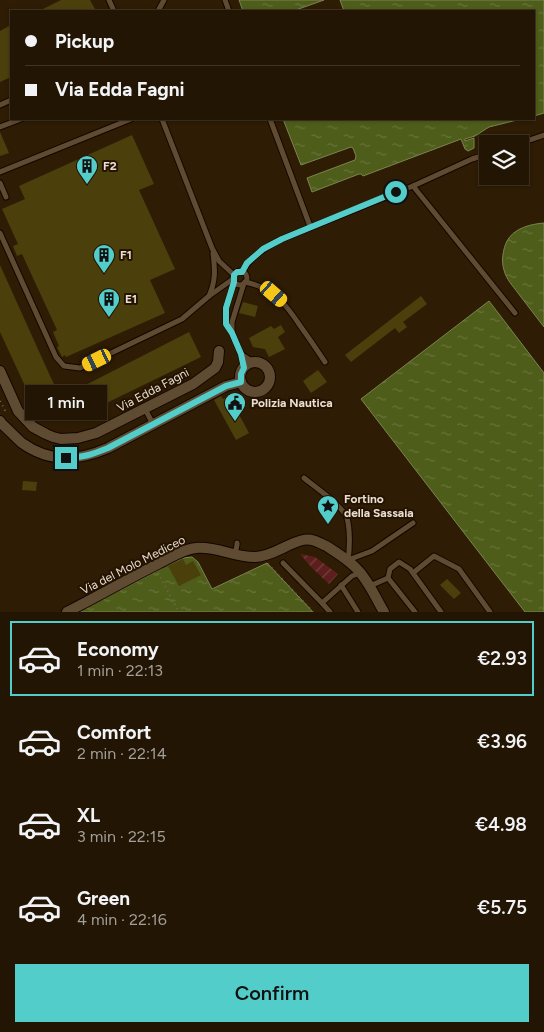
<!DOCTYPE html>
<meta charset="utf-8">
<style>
:root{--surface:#221503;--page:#2a1e0d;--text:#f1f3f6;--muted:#a29f9a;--line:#3f3425;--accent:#53cdca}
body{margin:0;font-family:Figtree,sans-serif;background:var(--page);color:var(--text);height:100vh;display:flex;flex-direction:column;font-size:19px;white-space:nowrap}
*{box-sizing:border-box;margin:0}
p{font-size:16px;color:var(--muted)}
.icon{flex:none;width:28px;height:28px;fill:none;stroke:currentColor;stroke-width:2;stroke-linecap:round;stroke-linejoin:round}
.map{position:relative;height:612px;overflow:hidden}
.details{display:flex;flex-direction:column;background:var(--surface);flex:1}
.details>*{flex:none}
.top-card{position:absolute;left:10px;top:10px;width:525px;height:110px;border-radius:0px;box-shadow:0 1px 4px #0004,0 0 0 1px var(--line);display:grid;align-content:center;height:110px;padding:0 15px;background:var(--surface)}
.fabs{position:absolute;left:479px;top:135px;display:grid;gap:10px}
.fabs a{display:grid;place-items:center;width:50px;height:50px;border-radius:0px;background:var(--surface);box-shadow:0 1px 4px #0004,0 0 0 1px var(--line);font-size:25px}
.end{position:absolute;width:22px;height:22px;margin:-11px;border:6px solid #53cdca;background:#111;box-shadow:0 0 0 2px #111}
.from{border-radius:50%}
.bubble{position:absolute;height:35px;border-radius:0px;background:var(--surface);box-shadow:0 1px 4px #0004,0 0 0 1px var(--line);font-size:16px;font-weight:600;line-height:35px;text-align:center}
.car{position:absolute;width:15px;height:30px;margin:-15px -8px;border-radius:6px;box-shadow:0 0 4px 1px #0007;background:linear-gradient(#f5c518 24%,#345 0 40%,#f5c518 0 76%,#345 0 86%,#f5c518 0)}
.top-card b{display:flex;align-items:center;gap:18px;height:48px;font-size:19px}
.top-card b+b{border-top:1px solid var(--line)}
.top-card i{width:12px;height:12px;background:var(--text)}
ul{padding:9px 0 0;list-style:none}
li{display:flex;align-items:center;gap:15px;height:75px;margin:0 10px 8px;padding:0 5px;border:2px solid transparent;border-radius:0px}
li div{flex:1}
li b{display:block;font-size:19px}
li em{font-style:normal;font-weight:600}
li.on{border-color:var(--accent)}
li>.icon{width:45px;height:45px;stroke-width:1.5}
.button{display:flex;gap:10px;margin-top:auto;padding:10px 15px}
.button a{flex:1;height:58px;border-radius:0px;background:var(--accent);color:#111;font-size:20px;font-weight:600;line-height:58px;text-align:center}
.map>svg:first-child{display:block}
</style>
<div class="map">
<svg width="544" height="612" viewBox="0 0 544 612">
<defs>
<pattern id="garden-furrows" width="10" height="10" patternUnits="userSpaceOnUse" patternTransform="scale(1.25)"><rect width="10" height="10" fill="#5d1f1d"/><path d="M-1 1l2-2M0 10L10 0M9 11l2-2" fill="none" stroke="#743f3d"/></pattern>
<pattern id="water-ripples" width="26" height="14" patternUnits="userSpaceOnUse" patternTransform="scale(1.25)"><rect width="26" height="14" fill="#4e5d19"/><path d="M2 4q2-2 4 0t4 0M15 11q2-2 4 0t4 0" fill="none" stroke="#687439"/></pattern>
</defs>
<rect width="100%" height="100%" fill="#2e1c04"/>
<path fill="url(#garden-furrows)" d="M300,554L315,557L338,574L329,584L311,567Z"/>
<g fill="url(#water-ripples)" stroke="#7c8450">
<path d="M239,0H324L293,11H243Z"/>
<path d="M340,0H544V113L534,116V11H344Z"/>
<path d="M283,119H521L489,127L475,136L465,139V141L474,138V148L468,151L465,149L461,139L363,176L361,174H359L312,192L307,178L355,160L356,156L353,148L351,147L301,165Z"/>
<path d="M544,223V327C535,316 527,304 518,293C513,286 506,279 504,270C501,261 503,249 507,241C514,228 531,224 544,223Z"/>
<path d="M489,301L544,373V612H525L361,399Z"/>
<path d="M192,557L198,562L212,589L267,563L313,612H78L182,558Z"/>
</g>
<g fill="#4b400c">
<path d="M61,0H90L96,11H39Z"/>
<path d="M11,25V77L0,82V31Z"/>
<path d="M0,132L9,153L0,156Z"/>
<path d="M132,135L154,184L139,190L175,269L150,280L165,313L66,357L65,355L62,357L57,347L59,346L53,332L57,330L22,254L17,256L13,246L18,244L2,209L25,199L19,186Z"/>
<path d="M0,265L51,378L55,386L63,392H72L189,332L201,357L88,412L74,417L58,416L39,408L32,401L0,332Z"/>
<path d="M421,296L427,304L403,322L407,327L399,333L395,328L351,362L345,355Z"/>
<path d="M243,302L258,306L255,317L239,313Z"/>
<path d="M281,325L285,332L278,337L285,349L269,357L265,349L253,347L249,338L271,326L274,329Z"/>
<path d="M318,370L327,382L311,393L303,381Z"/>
<path d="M221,396L223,399L229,396L249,433L236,440L214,400Z"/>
<path d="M23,481L37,482L36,491L22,490Z"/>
<path d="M183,559L186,565L193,561L201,575L179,586L168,566Z"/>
<path d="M447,579L461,593L454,599L440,585Z"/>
</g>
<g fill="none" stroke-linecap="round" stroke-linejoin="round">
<g stroke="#150600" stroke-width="7">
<g id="lane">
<path d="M109,0L114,11"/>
<path d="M225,0L229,11"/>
<path d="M158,11L164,0"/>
<path d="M0,105L11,100"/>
<path d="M162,119L212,248L219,261L234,275"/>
<path d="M270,119L310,226"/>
<path d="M0,127L21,119"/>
<path d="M518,144L544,135"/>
<path d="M0,172L131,119"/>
<path d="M0,183L6,197"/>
<path d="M413,186L515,313"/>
<path d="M0,233L56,357L64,366L80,368L182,319L209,296L233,279"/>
<circle cx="240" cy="278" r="7"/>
<path d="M242,272C251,256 266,247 282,239L413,186L472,159L488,154"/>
<path d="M234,282L226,308V324L232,333L241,354L244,368"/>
<path d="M245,282C274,288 285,303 301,327C309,338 317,350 325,362"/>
<path d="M209,296C216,280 215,270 213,253"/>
<path d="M232,333V322L244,283"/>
<path d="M241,354L253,362"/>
<path d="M145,409L153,424"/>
<path d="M304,478C315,487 343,506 347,518C350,529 350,548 348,560L372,551L413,523"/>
<path d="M235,554L237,545V543"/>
<path d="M283,563L322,603L352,576L360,573"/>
<path d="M413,573L434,556L459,569L490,612"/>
<path d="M388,578L390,569L399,562L410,569L441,612"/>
<path d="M341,585L358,612"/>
<path d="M370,586L388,578L415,612"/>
<path d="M322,603L330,612"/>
</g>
</g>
<g stroke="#150600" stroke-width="12">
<g id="street">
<circle cx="255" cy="377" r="15"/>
<path d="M0,371L18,411L33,427L46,434L53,437L61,439L78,438L96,433L193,384L215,368L218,362L219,351"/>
<path d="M0,421L2,424C9,430 15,437 22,443C50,463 78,461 108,448L226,386L241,382"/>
<path d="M67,612C98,596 128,579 158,564C170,558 183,549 196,548C217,546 236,558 256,557C273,556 286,544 303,540C312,538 320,543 328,547C337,553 347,559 355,567C368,579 375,597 384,612"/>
</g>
</g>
<g stroke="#766752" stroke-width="2" stroke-dasharray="1 4" stroke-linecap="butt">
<path d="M0,401L7,414"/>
<path d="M268,564L313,612"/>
<path d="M158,573L179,612"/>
</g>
<use href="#lane" stroke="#5f4b32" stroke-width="5"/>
<use href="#street" stroke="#5f4b32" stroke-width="10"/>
</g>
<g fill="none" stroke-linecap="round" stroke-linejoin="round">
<path stroke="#53cdca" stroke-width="6" d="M66,458C82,458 93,454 108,448L226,386L241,382V374L244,368L241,354L232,333L226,324V308L234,282V275L237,272H242L247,263L263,249L282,239L396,192"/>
</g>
<defs>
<g id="building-pin" transform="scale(1.125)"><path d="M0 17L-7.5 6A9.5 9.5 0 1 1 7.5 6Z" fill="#53cdca" stroke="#241300"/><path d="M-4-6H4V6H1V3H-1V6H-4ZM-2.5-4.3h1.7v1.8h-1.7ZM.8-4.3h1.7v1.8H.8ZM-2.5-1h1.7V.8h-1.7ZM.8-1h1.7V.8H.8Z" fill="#111"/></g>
<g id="civic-pin" transform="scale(1.125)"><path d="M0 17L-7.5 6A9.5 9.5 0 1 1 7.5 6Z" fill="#53cdca" stroke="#241300"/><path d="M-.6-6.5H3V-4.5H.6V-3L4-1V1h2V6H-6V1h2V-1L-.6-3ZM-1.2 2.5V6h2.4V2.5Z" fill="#111"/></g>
<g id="sight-pin" transform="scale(1.125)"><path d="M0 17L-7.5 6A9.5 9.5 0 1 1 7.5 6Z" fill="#53cdca" stroke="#241300"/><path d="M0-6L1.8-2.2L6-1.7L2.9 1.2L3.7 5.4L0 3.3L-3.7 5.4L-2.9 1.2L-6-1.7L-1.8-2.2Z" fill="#111"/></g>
</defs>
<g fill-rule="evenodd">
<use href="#building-pin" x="87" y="166"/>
<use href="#building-pin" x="104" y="255"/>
<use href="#building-pin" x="109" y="299"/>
<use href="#civic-pin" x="235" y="403"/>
<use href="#sight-pin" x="328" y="506"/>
</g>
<g text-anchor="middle" stroke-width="4" stroke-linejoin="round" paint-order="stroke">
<g font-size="12" font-weight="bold" fill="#e9decf" stroke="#241300" text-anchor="start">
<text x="103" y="170">F2</text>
<text x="120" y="259">F1</text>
<text x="125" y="303">E1</text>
<text x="251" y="407">Polizia Nautica</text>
<text x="344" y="503">Fortino<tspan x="344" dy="14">della Sassaia</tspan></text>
</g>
<g font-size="12" fill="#e9decf" stroke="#241300">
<text transform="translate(153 390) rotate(-28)" y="4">Via Edda Fagni</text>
<text transform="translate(133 565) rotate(-27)" y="4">Via del Molo Mediceo</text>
</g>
</g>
</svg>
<div class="fabs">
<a><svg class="icon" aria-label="layers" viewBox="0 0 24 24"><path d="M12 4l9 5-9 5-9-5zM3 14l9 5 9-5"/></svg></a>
</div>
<i class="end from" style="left:396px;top:192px"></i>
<i class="end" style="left:66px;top:458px"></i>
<div class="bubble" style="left:25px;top:385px;width:82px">1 min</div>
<i class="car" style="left:274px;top:294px;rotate:131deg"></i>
<i class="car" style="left:97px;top:360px;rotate:244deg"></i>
<div class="top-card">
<b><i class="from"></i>Pickup</b>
<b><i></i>Via Edda Fagni</b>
</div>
</div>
<section class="details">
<ul>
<li class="on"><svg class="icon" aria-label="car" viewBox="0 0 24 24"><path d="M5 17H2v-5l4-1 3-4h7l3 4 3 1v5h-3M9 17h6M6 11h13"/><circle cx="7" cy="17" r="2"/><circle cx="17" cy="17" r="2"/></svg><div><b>Economy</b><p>1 min · 22:13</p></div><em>€2.93</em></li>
<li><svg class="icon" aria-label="car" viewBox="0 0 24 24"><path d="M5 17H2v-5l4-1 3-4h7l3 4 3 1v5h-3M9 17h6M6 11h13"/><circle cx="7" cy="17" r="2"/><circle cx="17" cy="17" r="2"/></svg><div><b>Comfort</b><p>2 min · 22:14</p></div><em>€3.96</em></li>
<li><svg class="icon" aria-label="car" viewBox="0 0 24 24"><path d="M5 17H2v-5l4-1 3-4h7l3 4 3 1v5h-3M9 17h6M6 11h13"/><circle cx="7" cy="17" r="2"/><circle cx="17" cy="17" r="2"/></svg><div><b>XL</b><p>3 min · 22:15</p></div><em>€4.98</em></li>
<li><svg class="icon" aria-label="car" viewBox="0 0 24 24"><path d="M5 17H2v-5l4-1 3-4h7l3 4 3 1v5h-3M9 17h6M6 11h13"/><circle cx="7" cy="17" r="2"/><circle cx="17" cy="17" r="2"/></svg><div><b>Green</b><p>4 min · 22:16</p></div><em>€5.75</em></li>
</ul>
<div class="button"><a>Confirm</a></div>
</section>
